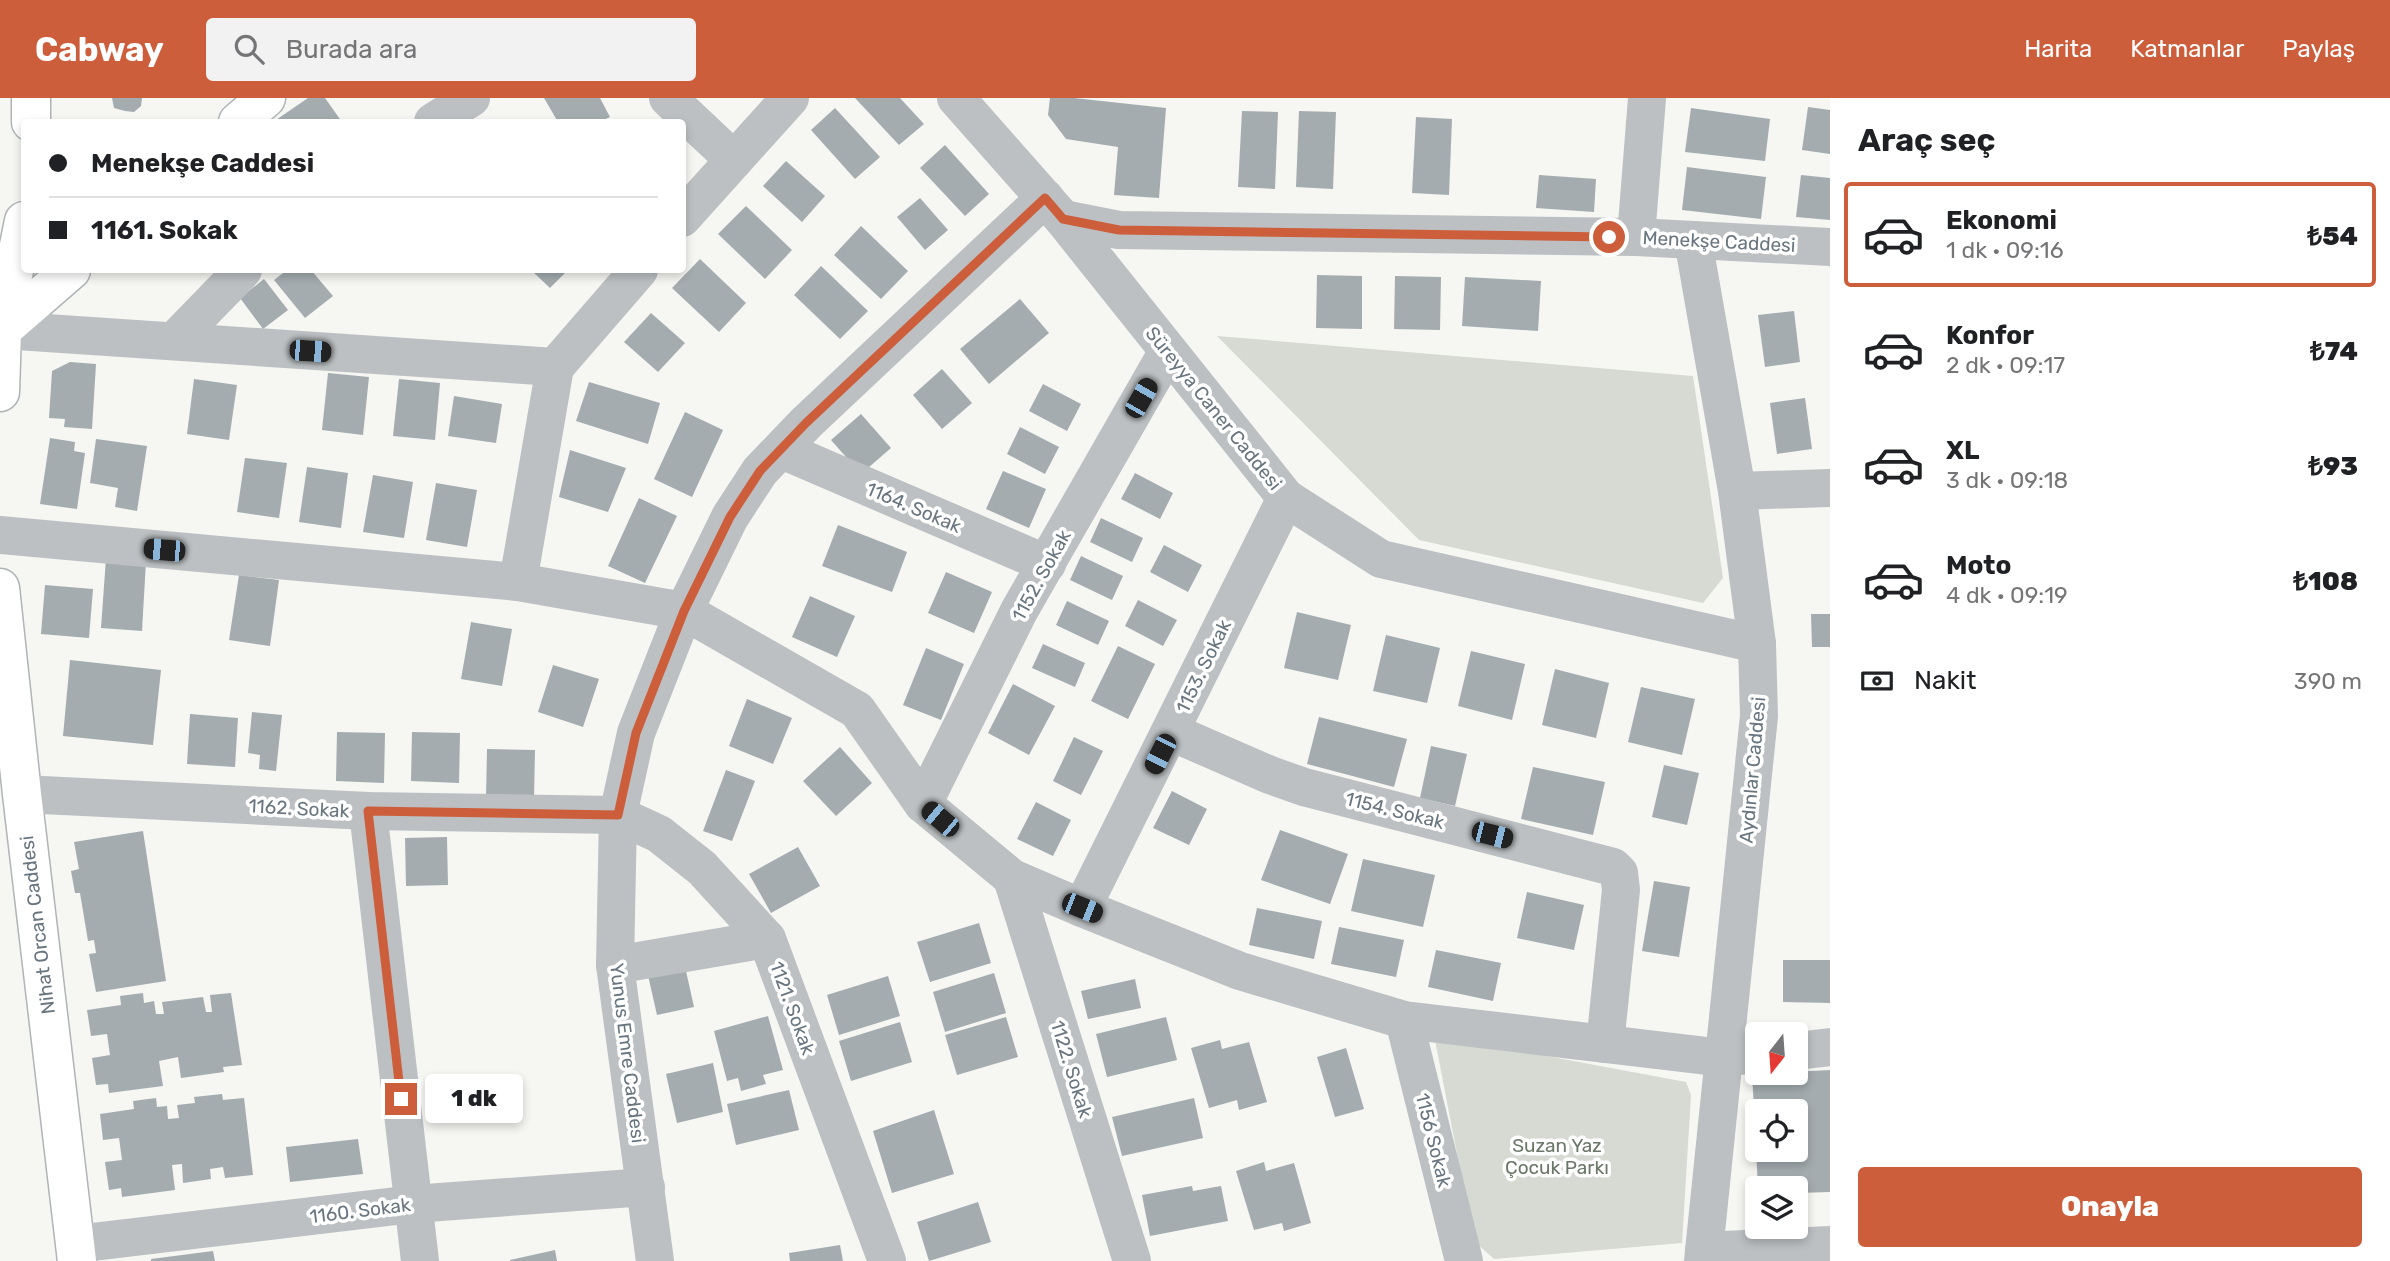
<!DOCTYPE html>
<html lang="tr">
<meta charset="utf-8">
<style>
:root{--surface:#fff;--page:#f2f2f2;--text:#202124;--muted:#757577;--line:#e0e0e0;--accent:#cd5e3c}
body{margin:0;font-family:Rubik,sans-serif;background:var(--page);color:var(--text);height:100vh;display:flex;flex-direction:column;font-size:26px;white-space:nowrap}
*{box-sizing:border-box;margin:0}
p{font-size:23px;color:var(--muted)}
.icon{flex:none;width:38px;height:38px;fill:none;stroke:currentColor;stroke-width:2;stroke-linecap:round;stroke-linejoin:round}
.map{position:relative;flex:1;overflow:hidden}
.drawer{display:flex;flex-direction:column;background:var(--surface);width:560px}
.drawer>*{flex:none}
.banner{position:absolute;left:21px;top:21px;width:665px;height:154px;border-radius:7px;box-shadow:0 4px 10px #0003;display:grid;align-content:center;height:154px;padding:0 28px;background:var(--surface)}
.needle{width:46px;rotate:197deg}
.buttons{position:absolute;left:1745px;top:924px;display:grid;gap:14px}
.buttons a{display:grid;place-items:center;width:63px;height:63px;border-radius:7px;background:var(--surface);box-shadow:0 4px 10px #0003;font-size:35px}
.end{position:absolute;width:32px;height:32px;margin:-16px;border:9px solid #cd5e3c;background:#fff;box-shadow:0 0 0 4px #fff}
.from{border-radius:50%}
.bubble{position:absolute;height:49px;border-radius:7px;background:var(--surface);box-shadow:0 4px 10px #0003;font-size:23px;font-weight:800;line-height:49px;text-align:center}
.car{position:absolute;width:21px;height:42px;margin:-21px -10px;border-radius:9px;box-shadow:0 0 5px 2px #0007;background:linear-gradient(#222 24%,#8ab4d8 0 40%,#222 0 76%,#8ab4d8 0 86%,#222 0)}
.banner b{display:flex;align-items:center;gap:24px;height:66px;font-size:26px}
.banner b+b{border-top:2px solid var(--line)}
.banner i{width:18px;height:18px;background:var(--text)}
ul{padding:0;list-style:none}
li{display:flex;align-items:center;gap:21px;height:105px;margin:0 14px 10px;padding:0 14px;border:4px solid transparent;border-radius:7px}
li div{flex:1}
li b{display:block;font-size:26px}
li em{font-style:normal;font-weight:800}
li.current{border-color:var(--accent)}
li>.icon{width:63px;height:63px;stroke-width:1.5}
h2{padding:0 28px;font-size:32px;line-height:84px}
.pay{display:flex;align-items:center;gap:18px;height:77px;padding:0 28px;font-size:26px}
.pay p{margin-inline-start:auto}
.cta{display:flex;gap:14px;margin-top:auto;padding:14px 28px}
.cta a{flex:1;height:80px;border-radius:7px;background:var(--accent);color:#fff;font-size:28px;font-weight:800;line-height:80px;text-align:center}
header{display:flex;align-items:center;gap:42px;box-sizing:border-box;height:98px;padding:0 35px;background:var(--accent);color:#fff}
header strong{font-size:33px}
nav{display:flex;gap:38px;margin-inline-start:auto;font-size:24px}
.search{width:490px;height:63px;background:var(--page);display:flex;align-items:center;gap:18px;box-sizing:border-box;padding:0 24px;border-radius:7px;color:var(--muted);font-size:26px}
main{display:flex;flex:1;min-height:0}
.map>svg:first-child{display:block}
</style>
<header>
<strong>Cabway</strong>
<div class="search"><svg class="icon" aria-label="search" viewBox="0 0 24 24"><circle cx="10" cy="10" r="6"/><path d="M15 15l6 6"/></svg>Burada ara</div>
<nav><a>Harita</a><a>Katmanlar</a><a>Paylaş</a></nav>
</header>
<main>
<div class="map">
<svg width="1830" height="1163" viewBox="0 0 1830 1163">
<rect width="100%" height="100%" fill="#f6f6f3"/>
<g fill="#d6dad3">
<path d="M1217,238L1693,278L1723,480L1703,505L1419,442Z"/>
<path d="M1434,937L1686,984L1691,997L1682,1145L1494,1161L1474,1143Z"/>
</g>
<g fill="#a4acb0">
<path d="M112,0H142L141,8L134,14L125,13L114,10Z"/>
<path d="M308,0H325L342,24H273Z"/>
<path d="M544,0H600L610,19L599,24H558Z"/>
<path d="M855,0H900L924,26L899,47Z"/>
<path d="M1050,0H1074L1166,10L1159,100L1114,97L1118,49L1066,41L1048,17Z"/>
<path d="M1808,9L1830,12V56L1802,52Z"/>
<path d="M835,10L880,59L855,81L811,32Z"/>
<path d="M1691,10L1770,21L1765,63L1685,54Z"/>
<path d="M1242,13L1278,14L1275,91L1238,89Z"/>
<path d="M1299,13L1336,14L1333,91L1296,89Z"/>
<path d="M1416,19L1452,21L1449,97L1412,95Z"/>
<path d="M945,47L989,96L965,118L920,70Z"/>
<path d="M786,63L825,98L802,124L763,88Z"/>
<path d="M1687,69L1766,79L1761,121L1682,112Z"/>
<path d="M1539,77L1596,81L1594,114L1536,110Z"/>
<path d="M1801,77L1830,80V122L1796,119Z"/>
<path d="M920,100L948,132L925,152L897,119Z"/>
<path d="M746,108L792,152L765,181L718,136Z"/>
<path d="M861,128L908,173L881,201L834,157Z"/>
<path d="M700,161L746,205L719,234L672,190Z"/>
<path d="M821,168L868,213L840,241L794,197Z"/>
<path d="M287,172H311L333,198L305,220L274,182Z"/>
<path d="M531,172H568L550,190Z"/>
<path d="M1317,177L1362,178V231L1316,230Z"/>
<path d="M1395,178L1441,179L1440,232L1394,231Z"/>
<path d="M1465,179L1541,183L1538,233L1462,228Z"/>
<path d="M264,181L288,212L263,231L240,200Z"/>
<path d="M1020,201L1049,235L989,286L960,251Z"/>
<path d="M1794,213L1800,264L1765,269L1758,217Z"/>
<path d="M651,215L685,245L658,274L624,244Z"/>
<path d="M70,264L96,266L92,331L64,329L65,321L49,320L52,273Z"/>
<path d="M942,271L972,305L942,331L913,297Z"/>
<path d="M328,275L369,279L363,337L322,332Z"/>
<path d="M194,281L237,287L229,342L187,336Z"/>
<path d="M399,281L440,285L435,342L393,338Z"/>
<path d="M589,284L660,305L648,346L576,323Z"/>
<path d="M1043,286L1081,306L1067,333L1029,313Z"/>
<path d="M454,298L502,306L496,345L448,338Z"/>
<path d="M1805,300L1812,351L1777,356L1770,305Z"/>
<path d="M685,314L723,332L692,399L654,381Z"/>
<path d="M861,316L891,350L861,376L831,342Z"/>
<path d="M1020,329L1059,349L1045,376L1007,356Z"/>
<path d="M50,340L75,344L74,353L85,355L77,411L40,406Z"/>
<path d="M96,341L147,348L137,413L115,409L118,390L90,385Z"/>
<path d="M570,352L626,370L608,414L559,399Z"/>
<path d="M245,360L287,365L279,420L237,414Z"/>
<path d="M307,369L348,375L341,430L299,424Z"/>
<path d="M1003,373L1046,391L1029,430L986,411Z"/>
<path d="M1135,375L1173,395L1160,421L1121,401Z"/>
<path d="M373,377L413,384L404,440L363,434Z"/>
<path d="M436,385L477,392L467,449L426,442Z"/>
<path d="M639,400L677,418L645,485L608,468Z"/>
<path d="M1101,420L1143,440L1132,464L1090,444Z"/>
<path d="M838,427L907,454L892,494L822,468Z"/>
<path d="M1164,447L1202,467L1188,494L1150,474Z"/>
<path d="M1081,458L1123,478L1112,502L1070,482Z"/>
<path d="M106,460L146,463L142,533L101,530Z"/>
<path d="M946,474L992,494L974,535L928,515Z"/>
<path d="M239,477L279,482L270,548L229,542Z"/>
<path d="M45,487L93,491L89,540L41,536Z"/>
<path d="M810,498L855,518L837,559L792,539Z"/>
<path d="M1138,502L1177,522L1163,548L1125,528Z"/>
<path d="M1067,503L1109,523L1098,547L1056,527Z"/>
<path d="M1297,514L1351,527L1338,582L1284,570Z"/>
<path d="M1811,516H1830V549H1812Z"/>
<path d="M471,524L512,531L502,588L461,581Z"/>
<path d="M1386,537L1440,550L1427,605L1373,593Z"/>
<path d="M1043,546L1085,565L1075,589L1032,570Z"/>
<path d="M1118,548L1155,566L1128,621L1091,603Z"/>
<path d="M926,550L964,566L941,622L903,607Z"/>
<path d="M1471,553L1525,566L1512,622L1458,608Z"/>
<path d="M70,562L161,572L153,647L63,638Z"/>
<path d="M553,567L599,581L583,629L538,614Z"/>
<path d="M1555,571L1609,585L1596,640L1542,627Z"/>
<path d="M1013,586L1055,608L1029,657L988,635Z"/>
<path d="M1641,589L1695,601L1682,657L1628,644Z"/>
<path d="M747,601L792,620L773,666L729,648Z"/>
<path d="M252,614L282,617L276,673L259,671L260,657L248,655Z"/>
<path d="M190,616L238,620L235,669L187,666Z"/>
<path d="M1319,619L1407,641L1394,689L1307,666Z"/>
<path d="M337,634L385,635L384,685L336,683Z"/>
<path d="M412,634L460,635L459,685L411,683Z"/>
<path d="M1074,639L1103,653L1081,697L1053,683Z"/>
<path d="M1431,648L1467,656L1455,708L1420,700Z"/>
<path d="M840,649L872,685L836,718L803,683Z"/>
<path d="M487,651L535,652L534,701L486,700Z"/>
<path d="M1664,667L1699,675L1687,727L1652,719Z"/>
<path d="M1533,669L1605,684L1593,737L1521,721Z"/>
<path d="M726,672L755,683L732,743L703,733Z"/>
<path d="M1172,693L1207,711L1189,747L1153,730Z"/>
<path d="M1036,704L1071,722L1053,758L1017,741Z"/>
<path d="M1280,732L1348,756L1330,806L1261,782Z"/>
<path d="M143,733L166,883L96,894L89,856L96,855L94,842L88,843L80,795H75L71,773L79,771L74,744Z"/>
<path d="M447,739L448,787L406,788L405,740Z"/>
<path d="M798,749L820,788L771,815L749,776Z"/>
<path d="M1363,761L1435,777L1423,829L1351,813Z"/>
<path d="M1654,783L1690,789L1679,859L1642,853Z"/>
<path d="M1527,794L1584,807L1574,852L1517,840Z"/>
<path d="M1257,810L1322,823L1314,861L1249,847Z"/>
<path d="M979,825L991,865L930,884L917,844Z"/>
<path d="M1339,829L1404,842L1396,879L1331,866Z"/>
<path d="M1436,852L1501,865L1493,903L1428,889Z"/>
<path d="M1783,862H1830V905L1783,904Z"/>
<path d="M684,864L694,909L657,917L647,873Z"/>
<path d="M994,875L1006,915L945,934L933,894Z"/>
<path d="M888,878L900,918L839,937L827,897Z"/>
<path d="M1135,881L1141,910L1088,921L1081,893Z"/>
<path d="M143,895L144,905L154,903L156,916H164L162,904L203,899L206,914H212L210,897L231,895L242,967L223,969L224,974L181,980L178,959L159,963L163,988L109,995L108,986L96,987L92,960L110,957L107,936L91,938L87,912L121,907L120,898Z"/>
<path d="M768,918L783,972L763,977L766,986L741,993L738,980L727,983L714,933Z"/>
<path d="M1006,919L1018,959L957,977L945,937Z"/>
<path d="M1166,919L1177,962L1107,979L1096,936Z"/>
<path d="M900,924L912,964L851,983L839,943Z"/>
<path d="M1220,942L1222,951L1249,944L1267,1004L1239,1012L1237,1002L1209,1010L1191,950Z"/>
<path d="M1346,950L1364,1011L1335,1019L1317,959Z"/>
<path d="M713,965L723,1014L677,1025L666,976Z"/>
<path d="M1830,972V1094L1796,1095V1090H1758L1756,1052H1796V1013H1757V1028H1755L1752,976Z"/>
<path d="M789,992L799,1032L736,1047L727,1006Z"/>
<path d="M222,996L223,1002L244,1000L253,1077L225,1080L223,1069L210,1071L211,1081L183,1085L182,1066L172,1067L175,1092L122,1099L121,1090L109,1092L105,1064L122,1062L119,1040L103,1042L100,1016L134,1011L133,1003L156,1000L157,1009L167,1008L168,1021L179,1020L177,1007L195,1005L194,999Z"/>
<path d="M1194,1000L1203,1040L1122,1058L1112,1019Z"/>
<path d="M934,1012L954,1076L892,1095L873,1033Z"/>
<path d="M358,1041L363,1076L290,1084L286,1049Z"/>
<path d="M1264,1064L1266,1073L1294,1065L1311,1125L1284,1133L1282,1125L1254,1132L1236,1073Z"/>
<path d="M1192,1088L1193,1093L1221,1088L1228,1123L1150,1138L1142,1097Z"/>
<path d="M978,1104L991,1144L929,1163L917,1124Z"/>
<path d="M840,1147L843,1163H790L789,1155Z"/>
<path d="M555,1152L557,1163H510V1162Z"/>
<path d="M213,1153L215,1163H151V1161Z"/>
</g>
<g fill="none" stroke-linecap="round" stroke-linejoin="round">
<g stroke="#b0b4b7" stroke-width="41">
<g id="major">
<path d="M31,0V24"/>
<path d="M238,24L266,0"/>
<path d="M2,232L71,172"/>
<path d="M0,294L2,232L24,123"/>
<path d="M0,490L22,696L77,1163"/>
</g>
</g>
<g stroke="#bcc0c2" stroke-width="38">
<path d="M668,0L734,62"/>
<path d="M956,0L1063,121L1286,400L1381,461L1757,546"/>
<path d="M433,24L471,0"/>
<path d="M682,120L790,0"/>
<path d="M1063,121L1119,132L1636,139L1830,149"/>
<path d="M1636,139L1647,0"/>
<path d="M1693,142L1737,393L1757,546L1759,618L1703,1163"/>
<path d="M2,232L555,269L639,172"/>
<path d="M174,243L243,172"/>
<path d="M782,352L1047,466"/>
<path d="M1737,393L1830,390"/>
<path d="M0,437L518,484L684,513L857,612L923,706L1012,780L1082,810L1240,873L1404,922L1724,960L1757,956"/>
<path d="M518,484L555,269"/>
<path d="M1171,634L1270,677L1304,689L1613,769L1619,775L1621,792L1605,946"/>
<path d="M22,696L368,713L618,717L659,736L702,770L767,841L887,1163"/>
<path d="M923,706L1019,513L1168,253"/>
<path d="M368,713L420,1163"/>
<path d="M1012,780L1132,1163"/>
<path d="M1082,810L1286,400"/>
<path d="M615,867L767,841"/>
<path d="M1404,922L1464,1163"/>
<path d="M1796,953L1830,949"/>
<path d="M75,1146L413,1106L646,1089"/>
<path d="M1704,1153L1830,1147"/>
<path d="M655,1163L615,867L618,717L636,635L684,513L730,419L760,373L806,325L1045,100"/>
</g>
<use href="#major" stroke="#fff" stroke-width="38"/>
</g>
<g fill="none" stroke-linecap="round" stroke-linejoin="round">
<path stroke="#cd5e3c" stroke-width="9" d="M401,1001L368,713L618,717L636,635L684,513L730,419L760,373L806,325L1045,100L1063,121L1119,132L1609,139"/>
</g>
<g text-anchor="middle" stroke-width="7" stroke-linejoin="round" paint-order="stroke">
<g font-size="19" fill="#697680" stroke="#fff">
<text transform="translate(1719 143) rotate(3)" y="7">Menekşe Caddesi</text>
<text transform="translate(1214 310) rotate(51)" y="7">Süreyya Caner Caddesi</text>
<text transform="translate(914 409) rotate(23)" y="7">1164. Sokak</text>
<text transform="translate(1041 477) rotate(-61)" y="7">1152. Sokak</text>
<text transform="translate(1203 568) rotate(-64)" y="7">1153. Sokak</text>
<text transform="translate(1752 672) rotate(-85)" y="7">Aydınlar Caddesi</text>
<text transform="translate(299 710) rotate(3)" y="7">1162. Sokak</text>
<text transform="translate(1395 712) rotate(14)" y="7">1154. Sokak</text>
<text transform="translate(37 827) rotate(-97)" y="7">Nihat Orcan Caddesi</text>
<text transform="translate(793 910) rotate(70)" y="7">1121. Sokak</text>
<text transform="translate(628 955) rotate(83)" y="7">Yunus Emre Caddesi</text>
<text transform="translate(1072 971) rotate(73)" y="7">1122. Sokak</text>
<text transform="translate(1434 1042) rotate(76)" y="7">1156 Sokak</text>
<text transform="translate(360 1112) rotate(-7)" y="7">1160. Sokak</text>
</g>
<g font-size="19" fill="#6a7867" stroke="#fff">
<text x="1557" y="1054">Suzan Yaz<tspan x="1557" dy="22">Çocuk Parkı</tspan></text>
</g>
</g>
</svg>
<div class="buttons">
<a><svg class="needle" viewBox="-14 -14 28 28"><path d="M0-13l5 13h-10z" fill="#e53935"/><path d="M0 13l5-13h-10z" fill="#757577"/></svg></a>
<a><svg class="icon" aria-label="locate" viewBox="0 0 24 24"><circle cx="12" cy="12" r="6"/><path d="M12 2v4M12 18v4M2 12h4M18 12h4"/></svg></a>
<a><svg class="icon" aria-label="layers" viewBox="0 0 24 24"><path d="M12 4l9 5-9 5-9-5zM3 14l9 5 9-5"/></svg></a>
</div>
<i class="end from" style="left:1609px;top:139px"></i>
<i class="end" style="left:401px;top:1001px"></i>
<div class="bubble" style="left:425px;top:976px;width:98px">1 dk</div>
<i class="car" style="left:310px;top:253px;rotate:94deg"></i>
<i class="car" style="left:1141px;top:300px;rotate:30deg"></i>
<i class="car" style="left:164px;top:452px;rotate:275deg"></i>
<i class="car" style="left:1160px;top:656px;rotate:207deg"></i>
<i class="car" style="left:940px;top:721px;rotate:310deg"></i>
<i class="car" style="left:1492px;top:737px;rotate:104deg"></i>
<i class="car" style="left:1082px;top:810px;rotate:112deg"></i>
<div class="banner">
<b><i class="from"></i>Menekşe Caddesi</b>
<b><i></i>1161. Sokak</b>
</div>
</div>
<section class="drawer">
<h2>Araç seç</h2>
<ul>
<li class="current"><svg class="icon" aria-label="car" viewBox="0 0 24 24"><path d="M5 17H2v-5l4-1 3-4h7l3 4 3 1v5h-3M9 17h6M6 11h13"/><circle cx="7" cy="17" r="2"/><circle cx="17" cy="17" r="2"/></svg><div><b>Ekonomi</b><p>1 dk · 09:16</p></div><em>₺54</em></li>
<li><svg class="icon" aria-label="car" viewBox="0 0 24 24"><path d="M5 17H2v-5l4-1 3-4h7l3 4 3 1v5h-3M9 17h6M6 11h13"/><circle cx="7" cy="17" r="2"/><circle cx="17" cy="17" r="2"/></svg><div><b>Konfor</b><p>2 dk · 09:17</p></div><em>₺74</em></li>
<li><svg class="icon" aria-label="car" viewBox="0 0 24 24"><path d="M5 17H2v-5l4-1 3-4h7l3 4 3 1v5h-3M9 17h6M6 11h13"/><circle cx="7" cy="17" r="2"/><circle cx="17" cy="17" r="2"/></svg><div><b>XL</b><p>3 dk · 09:18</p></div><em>₺93</em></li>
<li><svg class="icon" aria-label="car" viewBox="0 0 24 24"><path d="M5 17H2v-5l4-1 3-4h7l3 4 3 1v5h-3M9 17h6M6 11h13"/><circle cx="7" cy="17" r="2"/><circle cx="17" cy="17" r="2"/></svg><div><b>Moto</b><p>4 dk · 09:19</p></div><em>₺108</em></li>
</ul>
<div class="pay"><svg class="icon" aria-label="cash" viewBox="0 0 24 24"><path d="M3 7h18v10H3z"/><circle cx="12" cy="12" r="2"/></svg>Nakit<p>390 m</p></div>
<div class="cta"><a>Onayla</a></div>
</section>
</main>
